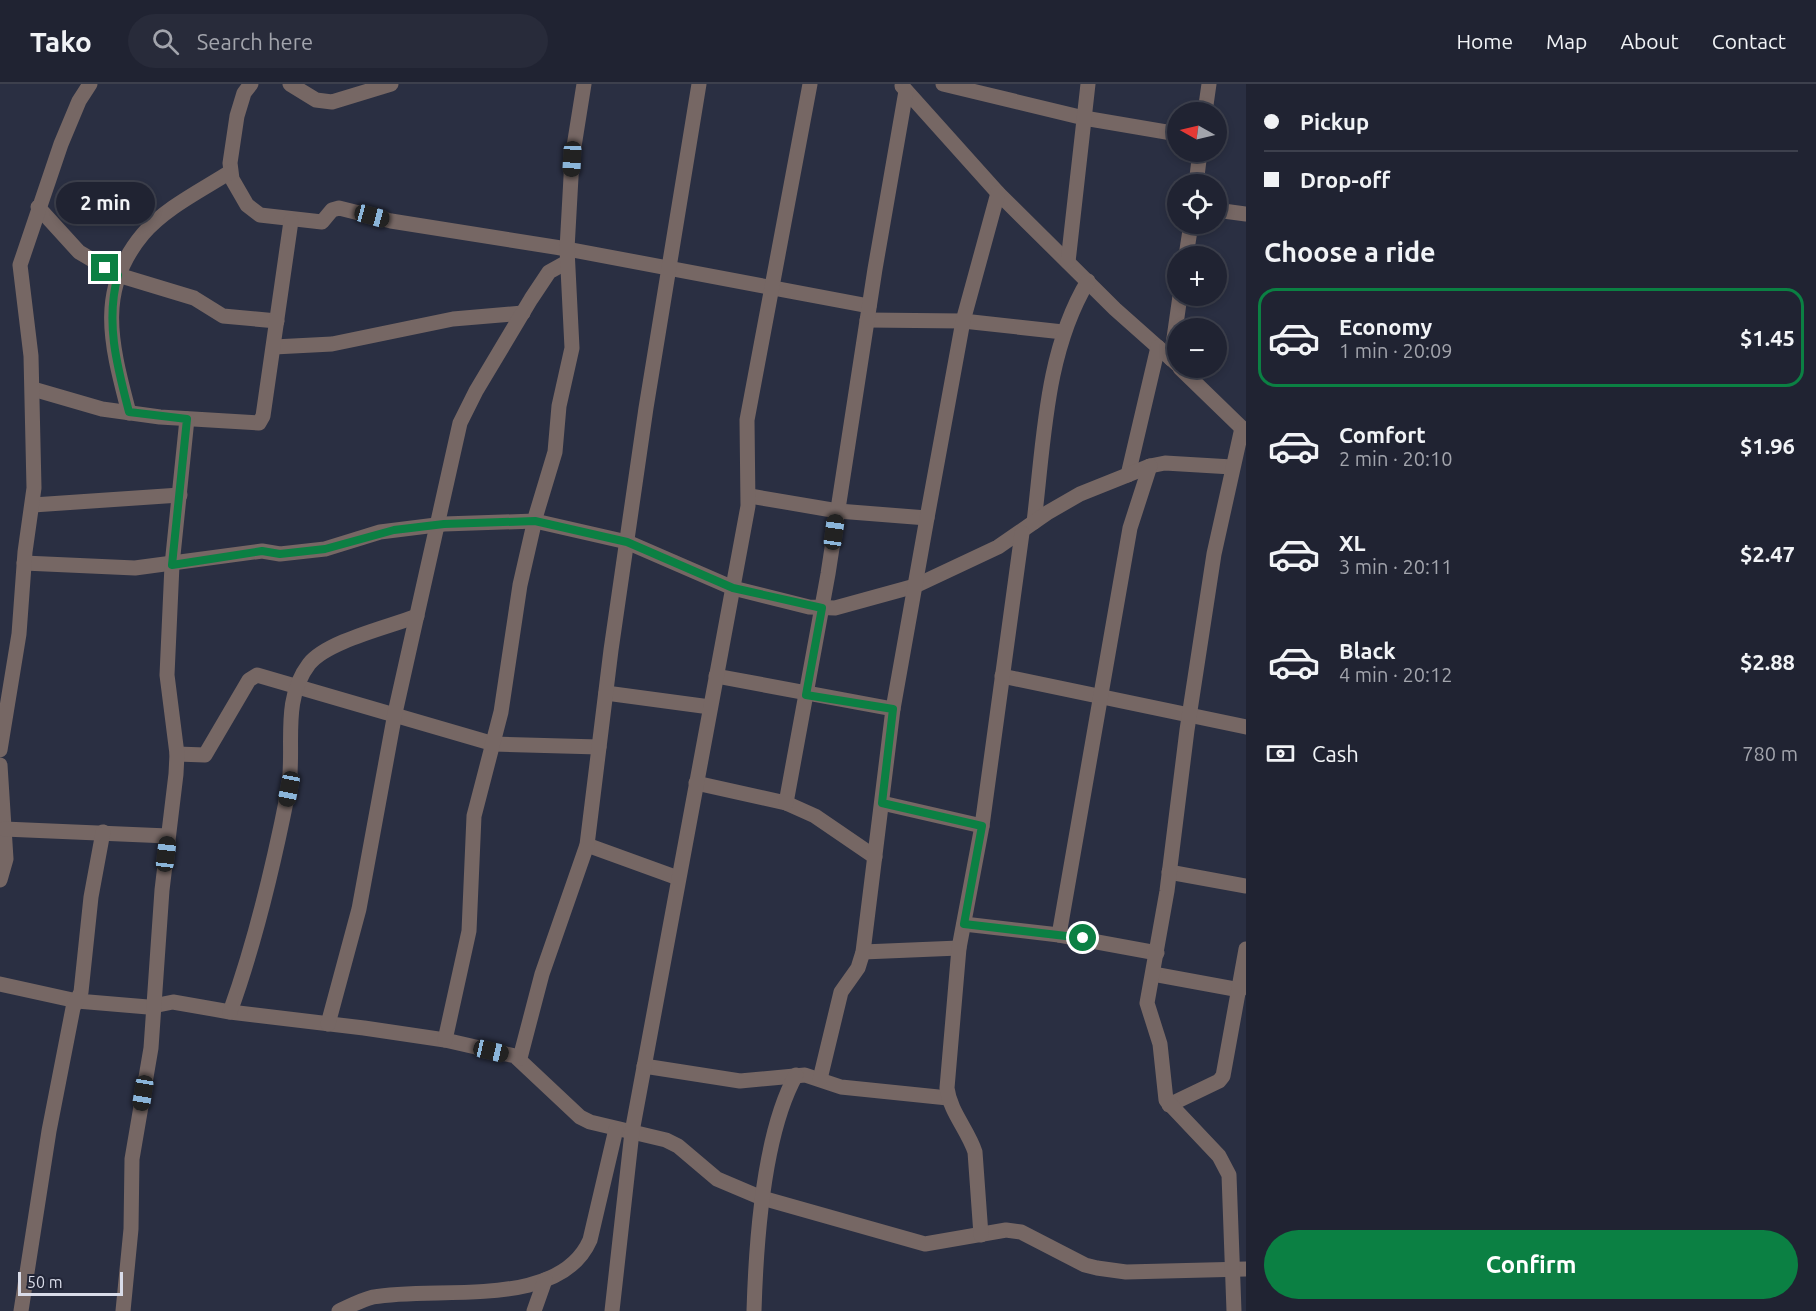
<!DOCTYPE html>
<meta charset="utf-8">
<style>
:root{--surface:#202332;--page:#282b3a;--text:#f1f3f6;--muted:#a2a4ac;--line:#3d404d;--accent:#0b8043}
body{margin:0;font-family:Ubuntu,sans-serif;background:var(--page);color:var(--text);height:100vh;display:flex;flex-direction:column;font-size:22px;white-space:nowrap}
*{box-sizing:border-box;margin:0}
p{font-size:20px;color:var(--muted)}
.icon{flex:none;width:33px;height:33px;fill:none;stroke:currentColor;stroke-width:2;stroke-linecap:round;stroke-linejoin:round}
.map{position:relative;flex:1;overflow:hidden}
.side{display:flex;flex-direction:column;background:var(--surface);width:570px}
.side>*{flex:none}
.hud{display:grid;align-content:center;height:132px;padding:0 18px;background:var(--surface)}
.needle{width:39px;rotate:278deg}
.tools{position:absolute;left:1167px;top:18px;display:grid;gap:12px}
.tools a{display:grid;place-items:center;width:60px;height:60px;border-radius:50%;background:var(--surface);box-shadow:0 3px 9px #0003,0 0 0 2px var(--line);font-size:30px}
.scale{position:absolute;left:18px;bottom:15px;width:105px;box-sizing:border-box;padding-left:6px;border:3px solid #d9dce9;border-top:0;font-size:16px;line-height:21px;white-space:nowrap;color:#d9dce9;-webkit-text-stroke:4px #212537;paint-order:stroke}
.end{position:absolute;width:27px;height:27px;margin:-14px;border:8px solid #0b8043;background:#fff;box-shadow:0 0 0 3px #fff}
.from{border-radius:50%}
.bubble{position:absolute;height:42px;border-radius:21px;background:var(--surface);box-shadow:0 3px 9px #0003,0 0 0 2px var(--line);font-size:20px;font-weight:700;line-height:42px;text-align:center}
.car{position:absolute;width:18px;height:36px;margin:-18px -9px;border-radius:8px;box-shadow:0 0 4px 2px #0007;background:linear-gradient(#222 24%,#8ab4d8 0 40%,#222 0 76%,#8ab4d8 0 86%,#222 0)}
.hud b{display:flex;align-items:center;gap:21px;height:57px;font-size:22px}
.hud b+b{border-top:2px solid var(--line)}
.hud i{width:15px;height:15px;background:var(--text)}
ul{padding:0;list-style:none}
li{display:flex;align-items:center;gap:18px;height:99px;margin:0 12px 9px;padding:0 6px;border:3px solid transparent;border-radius:18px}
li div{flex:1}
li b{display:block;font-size:22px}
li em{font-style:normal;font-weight:700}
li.on{border-color:var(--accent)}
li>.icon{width:54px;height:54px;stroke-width:1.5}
h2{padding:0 18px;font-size:27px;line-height:72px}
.pay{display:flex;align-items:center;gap:15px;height:66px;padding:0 18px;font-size:22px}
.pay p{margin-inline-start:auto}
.primary-button{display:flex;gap:12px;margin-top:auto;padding:12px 18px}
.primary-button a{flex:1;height:69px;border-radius:36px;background:var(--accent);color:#fff;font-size:24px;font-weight:700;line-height:69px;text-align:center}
header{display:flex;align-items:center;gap:36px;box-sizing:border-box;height:84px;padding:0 30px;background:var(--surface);border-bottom:2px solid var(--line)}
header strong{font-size:28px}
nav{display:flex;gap:33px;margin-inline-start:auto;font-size:21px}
.search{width:420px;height:54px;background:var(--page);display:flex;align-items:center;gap:15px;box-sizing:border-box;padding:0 21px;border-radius:33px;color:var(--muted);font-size:22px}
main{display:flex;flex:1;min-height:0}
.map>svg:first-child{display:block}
</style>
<header>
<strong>Tako</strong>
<div class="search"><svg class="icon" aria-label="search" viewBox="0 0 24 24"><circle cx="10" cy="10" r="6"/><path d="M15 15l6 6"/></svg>Search here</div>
<nav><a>Home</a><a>Map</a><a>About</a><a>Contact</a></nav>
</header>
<main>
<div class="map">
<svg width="1246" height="1227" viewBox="0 0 1246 1227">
<rect width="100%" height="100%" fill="#2a2f42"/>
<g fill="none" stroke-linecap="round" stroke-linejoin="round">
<g stroke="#766764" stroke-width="15">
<path d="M251,0L244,9L237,32L230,79L232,95L247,121L260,131L322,138L332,126L339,124L391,137L567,165L869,222"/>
<path d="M290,0L316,16L332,18L391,0"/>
<path d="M943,0L1084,34L1178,50"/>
<path d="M902,2L998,109L1115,225L1178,281"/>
<path d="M1205,28L1209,0"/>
<path d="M1196,100L1200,68"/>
<path d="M38,123L79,168L118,191L194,214L223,232L277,237"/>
<path d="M1216,126L1246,130"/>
<path d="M1186,172L1191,140"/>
<path d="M1068,178L1088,0"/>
<path d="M867,236L963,237L1063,248"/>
<path d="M274,263L332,260L453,235L523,229"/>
<path d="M1171,275L1180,212"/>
<path d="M1180,284L1246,348"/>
<path d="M33,305L102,325L160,333L259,339L263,332L291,137"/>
<path d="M129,329C112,263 95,207 143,150C165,124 202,106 230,88"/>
<path d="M1128,391L1158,263"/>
<path d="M750,412L838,427L927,434"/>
<path d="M33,421L180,411"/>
<path d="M1034,438C1044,358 1045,268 1088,197"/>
<path d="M24,479L135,484L262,467L280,470L325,465L380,448L444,440L535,437L627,458L733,504L809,523L835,524L915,502L998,463L1047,429L1080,410L1150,382L1165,379L1232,383"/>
<path d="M716,592L893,625"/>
<path d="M1002,592L1246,643"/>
<path d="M606,609L710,623"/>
<path d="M0,666L19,550L25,468L34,404L31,272L20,181L61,60L79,17L90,0"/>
<path d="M177,670L205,671L249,596L257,591L494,660L599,663"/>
<path d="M0,681L6,775L0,796"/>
<path d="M696,699L786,719L815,732L875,773"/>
<path d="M786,719L828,490L875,185L906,7"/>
<path d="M882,719L982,742"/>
<path d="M4,745L168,752"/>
<path d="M587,761L678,794"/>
<path d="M1169,788L1246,802"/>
<path d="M964,840L1059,851L1157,869"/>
<path d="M1059,851L1130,444L1150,382"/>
<path d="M863,868L959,864"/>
<path d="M1153,890L1240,906"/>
<path d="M0,900L77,917L148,923L173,918L230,928L364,944L445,956L515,972L580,1033L590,1038L666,1056L678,1062L717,1095L762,1114L925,1160L1006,1146L1021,1148L1085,1181L1097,1184L1126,1188L1246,1185"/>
<path d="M230,928C256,856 273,784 288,708C296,666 280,618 309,580C327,557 389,543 417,532"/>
<path d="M328,940L359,825L395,629L460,339L476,307L531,215L549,188L567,178"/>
<path d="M445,956L469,847L474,732L501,628L520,501L536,431L555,368L559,322L572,264L567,165L572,75L584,0"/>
<path d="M520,974L542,890L587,761L611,566L646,324L699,0"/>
<path d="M644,982L740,997L805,991L841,1003L948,1014"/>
<path d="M820,995L841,908L858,884L863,868L893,625L927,434L963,237L998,109"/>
<path d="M1169,1021L1219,997L1223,992L1246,865"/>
<path d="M981,1151L975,1068C968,1046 950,1028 947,1004L959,864L982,742L1022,449"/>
<path d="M21,1227L49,1047L73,924L81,908L91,813L103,748"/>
<path d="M123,1227L131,1145L132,1075L151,964L162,806L176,690L177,670L167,591L172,481L187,335"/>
<path d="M339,1227C350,1222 361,1216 373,1213C436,1201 559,1227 590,1156L616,1045"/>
<path d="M534,1227L545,1196"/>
<path d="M612,1227L632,1048L748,422L747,336L810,0"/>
<path d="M754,1227C756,1159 763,1050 796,991"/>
<path d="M1234,1227L1229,1091L1219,1072L1166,1016L1160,960L1147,919L1167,807L1187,646L1214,470L1242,344"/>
</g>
</g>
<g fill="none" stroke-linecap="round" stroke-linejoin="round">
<path stroke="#0b8043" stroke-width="8" d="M105,184L118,191C105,238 117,282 129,328L187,335L172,481L262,467L280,470L325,465L394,446L444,440L535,437L627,458L733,504L822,524L806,611L893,625L882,719L982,742L964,840L1083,854"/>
</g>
</svg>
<div class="tools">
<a><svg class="needle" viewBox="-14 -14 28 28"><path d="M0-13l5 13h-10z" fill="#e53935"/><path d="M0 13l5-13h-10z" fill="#a2a4ac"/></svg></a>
<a><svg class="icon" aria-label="locate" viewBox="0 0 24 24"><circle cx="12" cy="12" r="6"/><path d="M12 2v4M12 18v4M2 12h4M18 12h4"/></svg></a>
<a>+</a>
<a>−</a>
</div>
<div class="scale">50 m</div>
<i class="end from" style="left:1083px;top:854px"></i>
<i class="end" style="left:105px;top:184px"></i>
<div class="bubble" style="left:56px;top:98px;width:99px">2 min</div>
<i class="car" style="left:572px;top:75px;rotate:183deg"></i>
<i class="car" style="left:372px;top:132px;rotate:105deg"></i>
<i class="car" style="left:834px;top:448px;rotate:8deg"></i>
<i class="car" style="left:289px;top:705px;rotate:191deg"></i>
<i class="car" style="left:166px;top:770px;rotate:7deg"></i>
<i class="car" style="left:491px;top:967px;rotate:103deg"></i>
<i class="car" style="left:143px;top:1009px;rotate:189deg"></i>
</div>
<section class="side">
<div class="hud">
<b><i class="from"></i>Pickup</b>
<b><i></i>Drop-off</b>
</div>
<h2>Choose a ride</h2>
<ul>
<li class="on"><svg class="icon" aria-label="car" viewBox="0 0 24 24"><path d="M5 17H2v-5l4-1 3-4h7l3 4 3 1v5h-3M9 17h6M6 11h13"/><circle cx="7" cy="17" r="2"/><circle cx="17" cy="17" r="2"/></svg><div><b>Economy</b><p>1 min · 20:09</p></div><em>$1.45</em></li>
<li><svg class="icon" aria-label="car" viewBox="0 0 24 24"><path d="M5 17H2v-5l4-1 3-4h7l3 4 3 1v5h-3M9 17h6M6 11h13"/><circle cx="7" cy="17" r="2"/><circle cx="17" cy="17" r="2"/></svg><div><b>Comfort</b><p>2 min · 20:10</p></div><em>$1.96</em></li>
<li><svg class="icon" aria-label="car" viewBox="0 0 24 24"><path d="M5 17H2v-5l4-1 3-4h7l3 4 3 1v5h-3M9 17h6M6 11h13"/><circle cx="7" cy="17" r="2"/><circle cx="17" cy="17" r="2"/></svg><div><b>XL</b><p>3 min · 20:11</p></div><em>$2.47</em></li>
<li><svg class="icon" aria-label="car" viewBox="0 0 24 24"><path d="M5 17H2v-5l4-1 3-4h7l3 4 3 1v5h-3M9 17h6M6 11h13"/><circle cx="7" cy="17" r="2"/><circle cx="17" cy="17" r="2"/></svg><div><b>Black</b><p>4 min · 20:12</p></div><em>$2.88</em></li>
</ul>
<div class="pay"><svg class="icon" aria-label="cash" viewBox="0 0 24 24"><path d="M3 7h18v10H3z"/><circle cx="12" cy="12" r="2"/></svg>Cash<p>780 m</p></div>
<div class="primary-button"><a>Confirm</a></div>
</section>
</main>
